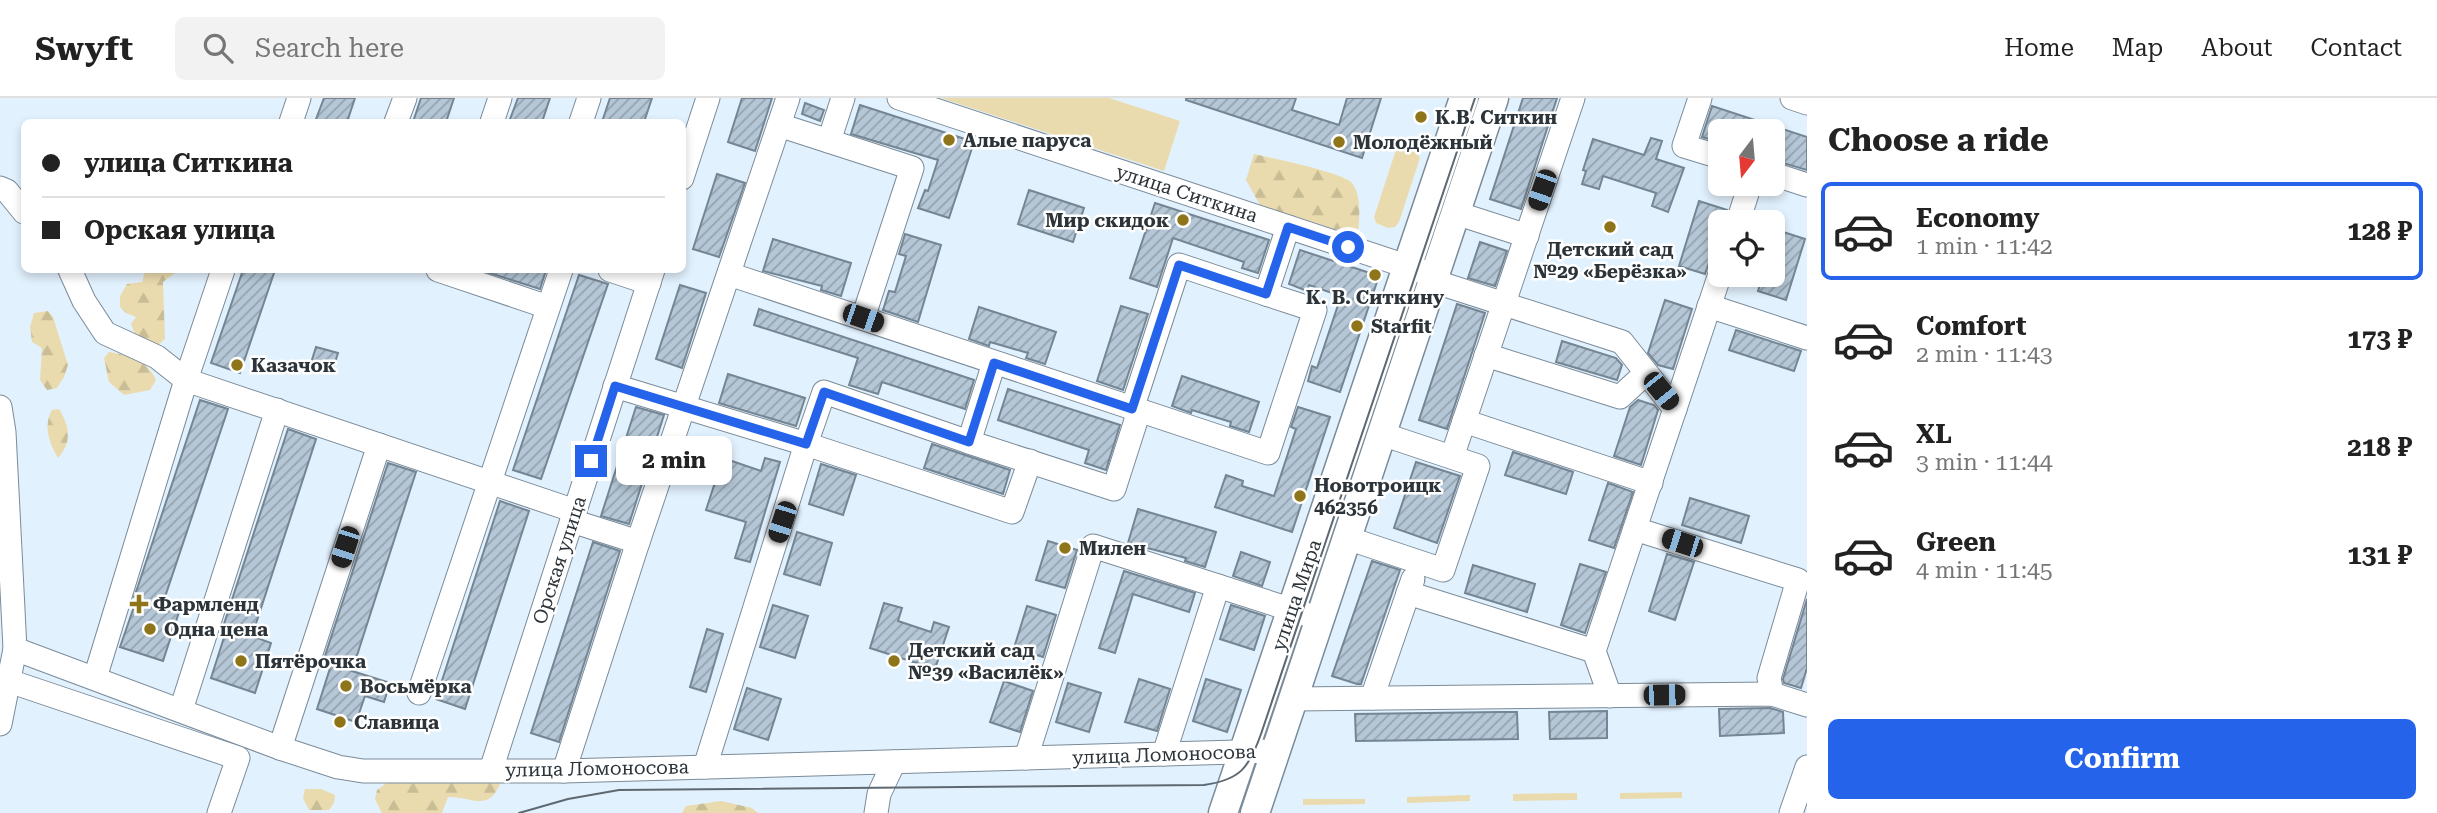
<!DOCTYPE html>
<meta charset="utf-8">
<style>
:root{--surface:#fff;--page:#f2f2f2;--text:#222;--muted:#767676;--line:#e0e0e0;--accent:#2563eb}
body{margin:0;font-family:"Roboto Serif",serif;background:var(--page);color:var(--text);height:100vh;display:flex;flex-direction:column;font-size:26px;white-space:nowrap}
*{box-sizing:border-box;margin:0}
p{font-size:23px;color:var(--muted)}
.icon{flex:none;width:38px;height:38px;fill:none;stroke:currentColor;stroke-width:2;stroke-linecap:round;stroke-linejoin:round}
.map{position:relative;flex:1;overflow:hidden}
.details{display:flex;flex-direction:column;background:var(--surface);width:630px}
.details>*{flex:none}
.banner{position:absolute;left:21px;top:21px;width:665px;height:154px;border-radius:10px;box-shadow:0 4px 10px #0003;display:grid;align-content:center;height:154px;padding:0 21px;background:var(--surface)}
.needle{width:46px;rotate:196deg}
.buttons{position:absolute;left:1708px;top:21px;display:grid;gap:14px}
.buttons a{display:grid;place-items:center;width:77px;height:77px;border-radius:10px;background:var(--surface);box-shadow:0 4px 10px #0003;font-size:35px}
.end{position:absolute;width:32px;height:32px;margin:-16px;border:9px solid #2563eb;background:#fff;box-shadow:0 0 0 4px #fff}
.from{border-radius:50%}
.bubble{position:absolute;height:49px;border-radius:10px;background:var(--surface);box-shadow:0 4px 10px #0003;font-size:23px;font-weight:700;line-height:49px;text-align:center}
.car{position:absolute;width:21px;height:42px;margin:-21px -10px;border-radius:9px;box-shadow:0 0 5px 2px #0007;background:linear-gradient(#222 24%,#8ab4d8 0 40%,#222 0 76%,#8ab4d8 0 86%,#222 0)}
.banner b{display:flex;align-items:center;gap:24px;height:66px;font-size:26px}
.banner b+b{border-top:2px solid var(--line)}
.banner i{width:18px;height:18px;background:var(--text)}
ul{padding:0;list-style:none}
li{display:flex;align-items:center;gap:21px;height:98px;margin:0 14px 10px;padding:0 7px;border:4px solid transparent;border-radius:10px}
li div{flex:1}
li b{display:block;font-size:26px}
li em{font-style:normal;font-weight:700}
li.selected{border-color:var(--accent)}
li>.icon{width:63px;height:63px;stroke-width:1.5}
h2{padding:0 21px;font-size:32px;line-height:84px}
.primary-button{display:flex;gap:14px;margin-top:auto;padding:14px 21px}
.primary-button a{flex:1;height:80px;border-radius:10px;background:var(--accent);color:#fff;font-size:28px;font-weight:700;line-height:80px;text-align:center}
header{display:flex;align-items:center;gap:42px;box-sizing:border-box;height:98px;padding:0 35px;background:var(--surface);border-bottom:2px solid var(--line)}
header strong{font-size:33px}
nav{display:flex;gap:38px;margin-inline-start:auto;font-size:24px}
.search{width:490px;height:63px;background:var(--page);display:flex;align-items:center;gap:18px;box-sizing:border-box;padding:0 24px;border-radius:10px;color:var(--muted);font-size:26px}
main{display:flex;flex:1;min-height:0}
.map>svg:first-child{display:block}
</style>
<header>
<strong>Swyft</strong>
<div class="search"><svg class="icon" aria-label="search" viewBox="0 0 24 24"><circle cx="10" cy="10" r="6"/><path d="M15 15l6 6"/></svg>Search here</div>
<nav><a>Home</a><a>Map</a><a>About</a><a>Contact</a></nav>
</header>
<main>
<div class="map">
<svg width="1807" height="715" viewBox="0 0 1807 715">
<defs>
<pattern id="forest-firs" width="22" height="20" patternUnits="userSpaceOnUse" patternTransform="scale(1.75)"><rect width="22" height="20" fill="#eadbae"/><path d="M5 1l3.5 6h-7zM16 11l3.5 6h-7z" fill="#c9bd96"/></pattern>
<pattern id="building-hatch" width="6" height="6" patternUnits="userSpaceOnUse" patternTransform="scale(1.75)"><rect width="6" height="6" fill="#b5c7d6"/><path d="M-1 1l2-2M0 6l6-6M5 7l2-2" fill="none" stroke="#93a2af"/></pattern>
</defs>
<rect width="100%" height="100%" fill="#e2f1fe"/>
<g fill="#eadbae">
<path d="M941,0H1109L1180,23L1164,73Z"/>
<path d="M1404,49L1415,53L1420,60L1399,124L1395,129L1388,130L1376,125L1374,119L1396,52Z"/>
<path d="M1682,694V700L1620,701V695Z"/>
<path d="M1577,695V702L1513,703V696Z"/>
<path d="M1470,697V703L1407,705V699Z"/>
<path d="M1303,701H1365V706L1303,707Z"/>
</g>
<g fill="url(#forest-firs)">
<path d="M1254,56C1272,60 1340,74 1351,84C1361,94 1360,119 1358,133L1353,137L1260,107L1246,82Z"/>
<path d="M143,172H179L163,184L165,241L157,248L137,241L131,226L136,219L126,215L120,209V198L127,186L142,184L145,174Z"/>
<path d="M48,213L53,219L68,267L64,279L57,290L47,292L40,282L42,250L32,244L30,229L34,215Z"/>
<path d="M109,254C128,257 148,263 156,282L150,292L124,297L109,284L104,260Z"/>
<path d="M59,311C70,329 72,344 58,360C49,345 43,328 52,312Z"/>
<path d="M496,679L500,686C488,715 471,698 448,699L442,715H382L375,701L377,692L388,684L422,685Z"/>
<path d="M305,691H321L335,697L334,705L329,712H309L303,700Z"/>
<path d="M721,703L752,710L758,715H682L686,708Z"/>
</g>
<g fill="url(#building-hatch)" stroke="#748593" stroke-width="2">
<path d="M324,0H355L347,24H315Z"/>
<path d="M421,0H454L446,24H413Z"/>
<path d="M518,0H550L542,24H509Z"/>
<path d="M610,0H652L644,24H602Z"/>
<path d="M742,0H772L755,53L728,44Z"/>
<path d="M1186,0H1296L1292,12L1339,27L1347,0H1381L1362,60L1186,2Z"/>
<path d="M1523,0H1557L1521,111L1490,101Z"/>
<path d="M805,5L824,12L820,23L802,16Z"/>
<path d="M860,7L974,44L949,120L918,110L925,92L928,93L938,62L851,36Z"/>
<path d="M1712,8L1807,39V72L1773,62V33H1720V44L1702,39Z"/>
<path d="M1651,40L1662,43L1656,61L1684,70L1668,114L1652,108L1656,95L1603,78L1599,91L1582,86L1586,73L1583,72L1593,41L1644,57Z"/>
<path d="M717,76L745,85L719,159L693,151Z"/>
<path d="M1029,92L1084,110L1073,144L1018,126Z"/>
<path d="M1699,103L1727,112L1723,124H1720V134L1705,176L1679,168Z"/>
<path d="M1155,105L1269,142L1258,175L1242,170L1244,164L1173,140L1157,189L1130,180Z"/>
<path d="M1777,132L1805,141L1786,202L1758,193L1763,177H1773V145Z"/>
<path d="M905,136L941,147L918,224L883,212L889,193L895,194L906,158L899,156Z"/>
<path d="M773,141L851,165L841,198L821,192L822,188L763,173Z"/>
<path d="M1480,144L1507,153L1495,188L1468,180Z"/>
<path d="M1300,152L1379,178L1340,294L1308,283L1312,268L1317,270L1341,198L1309,187L1307,193L1289,186Z"/>
<path d="M243,172H275L240,275L211,265Z"/>
<path d="M480,172H546L540,191Z"/>
<path d="M579,177L608,186L541,381L513,372Z"/>
<path d="M680,187L706,195L682,270L656,261Z"/>
<path d="M1665,202L1692,211L1673,271L1658,267L1648,255Z"/>
<path d="M1457,206L1485,215L1447,331L1419,322Z"/>
<path d="M1121,208L1148,216L1123,292L1097,283Z"/>
<path d="M979,209L1056,234L1045,266L1026,260L1028,255L990,244L989,248L969,241Z"/>
<path d="M759,211L974,282L965,311L882,284L878,296L849,287L858,260L754,227Z"/>
<path d="M1736,232L1801,253L1794,273L1729,252Z"/>
<path d="M1562,243L1616,260L1622,267L1617,282L1556,264Z"/>
<path d="M316,249L338,255L333,271L311,265Z"/>
<path d="M728,276L805,300L796,328L719,305Z"/>
<path d="M1182,278L1259,304L1249,334L1230,328L1231,324L1192,312L1191,315L1172,308Z"/>
<path d="M1008,291L1120,327L1106,372L1085,365L1089,352L998,322Z"/>
<path d="M200,302L228,311L162,508L179,514L163,563L120,549L137,500L134,499L138,488Z"/>
<path d="M1638,302L1654,307L1658,312L1641,367L1614,358L1630,309Z"/>
<path d="M636,309L664,317L629,426L601,418Z"/>
<path d="M1298,309L1330,319L1292,434L1215,409L1226,377L1243,383L1242,388L1274,398L1296,331L1291,329Z"/>
<path d="M288,331L316,341L252,538L271,545L255,595L211,580L227,530L223,529Z"/>
<path d="M932,346L1010,372L1003,396L924,370Z"/>
<path d="M1513,354L1573,374L1566,396L1505,377Z"/>
<path d="M723,360L761,373L765,360L780,364L750,464L735,460L746,424L706,412Z"/>
<path d="M1416,364L1460,378L1437,445L1394,430Z"/>
<path d="M388,365L416,374L352,573L390,585L384,604L365,598L356,624L317,611L331,567L323,564Z"/>
<path d="M821,366L856,377L843,417L809,406Z"/>
<path d="M1608,385L1633,394L1614,450L1589,442Z"/>
<path d="M1690,400L1749,418L1741,445L1682,427Z"/>
<path d="M500,403L529,413L465,611L436,601Z"/>
<path d="M1138,411L1216,434L1205,469L1185,463L1186,460L1128,445Z"/>
<path d="M797,434L832,445L820,487L784,476Z"/>
<path d="M1048,443L1077,452L1065,490L1036,482Z"/>
<path d="M593,444L620,453L559,644L531,635Z"/>
<path d="M1241,454L1270,464L1262,488L1233,478Z"/>
<path d="M1667,456L1694,464L1675,522L1649,513Z"/>
<path d="M1372,463L1400,472L1361,586H1357L1332,578Z"/>
<path d="M1580,466L1606,474L1585,535L1561,527Z"/>
<path d="M1473,467L1535,486L1527,514L1465,495Z"/>
<path d="M1124,473L1195,495L1189,514L1133,496L1115,555L1099,550Z"/>
<path d="M1807,501V570L1801,590L1784,585L1783,581Z"/>
<path d="M884,505L902,510L898,523L931,534L934,524L949,529L935,571L870,550Z"/>
<path d="M773,507L808,518L795,560L760,549Z"/>
<path d="M1231,507L1265,518L1254,552L1220,541Z"/>
<path d="M1027,508L1056,517L1043,559L1014,550Z"/>
<path d="M707,531L723,536L706,594L690,589Z"/>
<path d="M1139,581L1170,591L1157,633L1125,624Z"/>
<path d="M1206,581L1241,592L1227,634L1193,623Z"/>
<path d="M1004,583L1033,593L1020,634L990,624Z"/>
<path d="M1068,585L1101,595L1089,634L1056,624Z"/>
<path d="M747,590L781,601L768,642L734,631Z"/>
<path d="M1770,610L1783,614L1784,635L1720,638L1719,611Z"/>
<path d="M1607,613V640L1550,641L1549,614Z"/>
<path d="M1499,614H1517L1518,641L1356,643L1355,616Z"/>
</g>
<g fill="none" stroke-linecap="round" stroke-linejoin="round">
<g stroke="#7a8b99" stroke-width="25">
<g id="minor">
<path d="M899,0L1424,174"/>
<path d="M1700,0L1684,48L1720,59"/>
<path d="M1792,0L1807,5"/>
<path d="M291,24L299,0"/>
<path d="M396,24L405,0"/>
<path d="M492,24L500,0"/>
<path d="M581,24L589,0"/>
<path d="M779,27L912,70L863,220"/>
<path d="M829,43L843,0"/>
<path d="M1773,76L1807,87"/>
<path d="M682,80L708,0"/>
<path d="M0,90L7,93L24,114"/>
<path d="M1456,115L1527,138"/>
<path d="M1738,124L1750,86"/>
<path d="M70,172L84,203L105,235L157,259L186,282L223,172"/>
<path d="M438,172L548,209"/>
<path d="M610,172L649,185"/>
<path d="M729,176L1268,355L1315,212L1266,196L1288,129"/>
<path d="M1433,183L1622,244L1675,311"/>
<path d="M1709,208L1807,240"/>
<path d="M1486,257L1620,299L1646,275"/>
<path d="M994,265L969,344L1114,391L1139,313"/>
<path d="M615,288L806,346L705,669"/>
<path d="M0,309L4,334L15,551L0,626"/>
<path d="M1132,311L1179,167L1266,196"/>
<path d="M1464,323L1651,385"/>
<path d="M969,344L824,294L806,346L1012,414L1030,363"/>
<path d="M1452,359L1573,0"/>
<path d="M572,423L638,444L788,0"/>
<path d="M1635,431L1798,482L1769,580L1772,596"/>
<path d="M1347,440L1443,472L1478,368L1382,336"/>
<path d="M1408,495L1594,553"/>
<path d="M15,551L280,650L338,669L363,673H564L1276,653"/>
<path d="M95,580L186,282L575,413"/>
<path d="M9,583L238,660L219,715"/>
<path d="M419,595L561,172"/>
<path d="M1610,598L1594,553L1720,176"/>
<path d="M1372,600L1413,481"/>
<path d="M1294,601L1772,596L1807,607"/>
<path d="M181,612L277,312"/>
<path d="M280,650L379,347"/>
<path d="M1164,656L1218,488"/>
<path d="M1026,660L1093,448L1308,517"/>
<path d="M491,672L653,172"/>
<path d="M564,673L638,444"/>
<path d="M876,715L879,696L894,664"/>
<path d="M1791,715L1807,669"/>
</g>
</g>
<g stroke="#7a8b99" stroke-width="31">
<g id="major">
<path d="M1223,715L1464,0"/>
<path d="M1255,715L1494,0"/>
</g>
</g>
<use href="#minor" stroke="#fff" stroke-width="23"/>
<use href="#major" stroke="#fff" stroke-width="28"/>
<path stroke="#5e6870" stroke-width="2" d="M519,715L568,701L619,692L1204,687C1240,682 1249,670 1261,636L1475,0"/>
</g>
<g fill="none" stroke-linecap="round" stroke-linejoin="round">
<path stroke="#2563eb" stroke-width="9" d="M591,363L615,288L806,346L824,294L969,344L994,265L1132,311L1179,167L1266,196L1288,129L1348,149"/>
</g>
<g fill="#8f751a" stroke="#fff" stroke-width="2.5">
<circle cx="1421" cy="19" r="7"/>
<circle cx="949" cy="42" r="7"/>
<circle cx="1339" cy="44" r="7"/>
<circle cx="1183" cy="122" r="7"/>
<circle cx="1610" cy="129" r="7"/>
<circle cx="1375" cy="177" r="7"/>
<circle cx="1357" cy="228" r="7"/>
<circle cx="237" cy="267" r="7"/>
<circle cx="1300" cy="398" r="7"/>
<circle cx="1065" cy="450" r="7"/>
<path d="M135.5 495.5h7v7h7v7h-7v7h-7v-7h-7v-7h7z"/>
<circle cx="150" cy="531" r="7"/>
<circle cx="241" cy="563" r="7"/>
<circle cx="894" cy="563" r="7"/>
<circle cx="346" cy="588" r="7"/>
<circle cx="340" cy="624" r="7"/>
</g>
<g text-anchor="middle" stroke-width="5" stroke-linejoin="round" paint-order="stroke">
<g font-size="19" font-weight="bold" fill="#2c3439" stroke="#fff" text-anchor="start">
<text x="1435" y="26">К.В. Ситкин</text>
<text x="963" y="49">Алые паруса</text>
<text x="1353" y="51">Молодёжный</text>
<text x="1169" y="129" text-anchor="end">Мир скидок</text>
<text x="1610" y="158" text-anchor="middle">Детский сад<tspan x="1610" dy="22">№29 «Берёзка»</tspan></text>
<text x="1375" y="206" text-anchor="middle">К. В. Ситкину</text>
<text x="1371" y="235">Starfit</text>
<text x="251" y="274">Казачок</text>
<text x="1314" y="394">Новотроицк<tspan x="1314" dy="22">462356</tspan></text>
<text x="1079" y="457">Милен</text>
<text x="153" y="513">Фармленд</text>
<text x="164" y="538">Одна цена</text>
<text x="908" y="559">Детский сад<tspan x="908" dy="22">№39 «Василёк»</tspan></text>
<text x="255" y="570">Пятёрочка</text>
<text x="360" y="595">Восьмёрка</text>
<text x="354" y="631">Славица</text>
</g>
<g font-size="19" fill="#2c3439" stroke="#fff">
<text transform="translate(1187 95) rotate(18)" y="7">улица Ситкина</text>
<text transform="translate(559 462) rotate(-72)" y="7">Орская улица</text>
<text transform="translate(1296 497) rotate(-71)" y="7">улица Мира</text>
<text transform="translate(1164 656) rotate(-2)" y="7">улица Ломоносова</text>
<text transform="translate(597 670) rotate(-1)" y="7">улица Ломоносова</text>
</g>
</g>
</svg>
<div class="buttons">
<a><svg class="needle" viewBox="-14 -14 28 28"><path d="M0-13l5 13h-10z" fill="#e53935"/><path d="M0 13l5-13h-10z" fill="#767676"/></svg></a>
<a><svg class="icon" aria-label="locate" viewBox="0 0 24 24"><circle cx="12" cy="12" r="6"/><path d="M12 2v4M12 18v4M2 12h4M18 12h4"/></svg></a>
</div>
<i class="end from" style="left:1348px;top:149px"></i>
<i class="end" style="left:591px;top:363px"></i>
<div class="bubble" style="left:616px;top:338px;width:116px">2 min</div>
<i class="car" style="left:1542px;top:92px;rotate:199deg"></i>
<i class="car" style="left:863px;top:220px;rotate:109deg"></i>
<i class="car" style="left:1661px;top:293px;rotate:141deg"></i>
<i class="car" style="left:782px;top:424px;rotate:198deg"></i>
<i class="car" style="left:1682px;top:445px;rotate:288deg"></i>
<i class="car" style="left:345px;top:449px;rotate:198deg"></i>
<i class="car" style="left:1664px;top:597px;rotate:89deg"></i>
<div class="banner">
<b><i class="from"></i>улица Ситкина</b>
<b><i></i>Орская улица</b>
</div>
</div>
<section class="details">
<h2>Choose a ride</h2>
<ul>
<li class="selected"><svg class="icon" aria-label="car" viewBox="0 0 24 24"><path d="M5 17H2v-5l4-1 3-4h7l3 4 3 1v5h-3M9 17h6M6 11h13"/><circle cx="7" cy="17" r="2"/><circle cx="17" cy="17" r="2"/></svg><div><b>Economy</b><p>1 min · 11:42</p></div><em>128 ₽</em></li>
<li><svg class="icon" aria-label="car" viewBox="0 0 24 24"><path d="M5 17H2v-5l4-1 3-4h7l3 4 3 1v5h-3M9 17h6M6 11h13"/><circle cx="7" cy="17" r="2"/><circle cx="17" cy="17" r="2"/></svg><div><b>Comfort</b><p>2 min · 11:43</p></div><em>173 ₽</em></li>
<li><svg class="icon" aria-label="car" viewBox="0 0 24 24"><path d="M5 17H2v-5l4-1 3-4h7l3 4 3 1v5h-3M9 17h6M6 11h13"/><circle cx="7" cy="17" r="2"/><circle cx="17" cy="17" r="2"/></svg><div><b>XL</b><p>3 min · 11:44</p></div><em>218 ₽</em></li>
<li><svg class="icon" aria-label="car" viewBox="0 0 24 24"><path d="M5 17H2v-5l4-1 3-4h7l3 4 3 1v5h-3M9 17h6M6 11h13"/><circle cx="7" cy="17" r="2"/><circle cx="17" cy="17" r="2"/></svg><div><b>Green</b><p>4 min · 11:45</p></div><em>131 ₽</em></li>
</ul>
<div class="primary-button"><a>Confirm</a></div>
</section>
</main>
